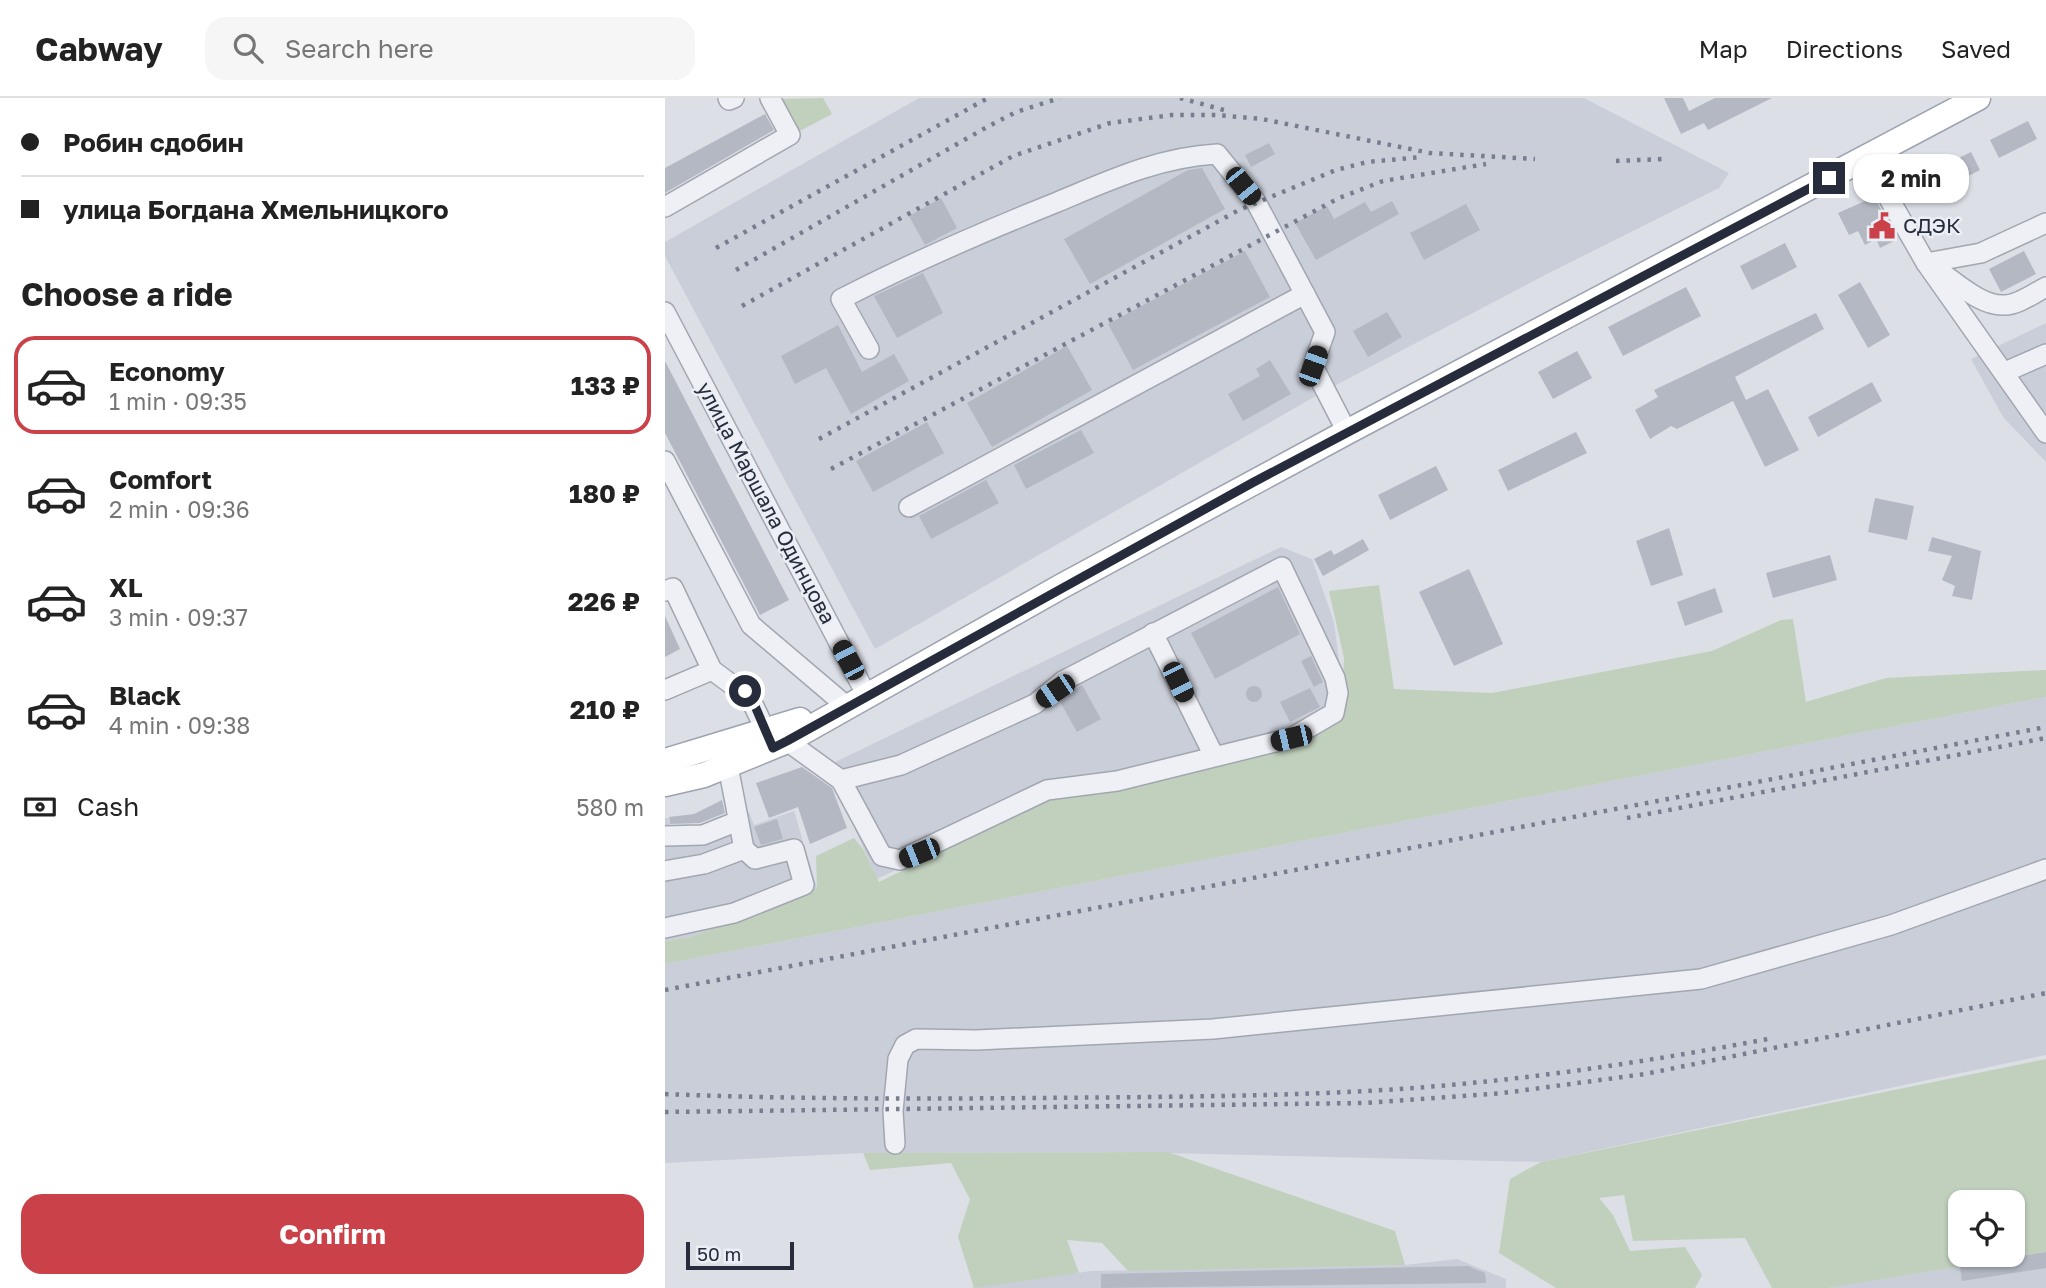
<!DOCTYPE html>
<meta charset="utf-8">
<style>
:root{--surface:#fff;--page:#f6f6f6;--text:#222;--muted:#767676;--line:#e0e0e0;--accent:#cb4149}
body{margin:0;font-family:"Golos Text",sans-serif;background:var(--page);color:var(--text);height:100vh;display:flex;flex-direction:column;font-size:26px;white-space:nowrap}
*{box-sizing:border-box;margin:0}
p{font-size:23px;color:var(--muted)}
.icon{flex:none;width:38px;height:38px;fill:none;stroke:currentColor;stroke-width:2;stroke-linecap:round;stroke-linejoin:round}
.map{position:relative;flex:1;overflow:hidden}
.drawer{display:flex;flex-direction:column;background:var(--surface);width:665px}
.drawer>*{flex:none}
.guide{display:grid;align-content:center;height:154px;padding:0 21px;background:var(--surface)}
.controls{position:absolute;left:1283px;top:1092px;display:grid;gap:14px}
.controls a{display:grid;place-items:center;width:77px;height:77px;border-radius:14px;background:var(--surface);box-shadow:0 2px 5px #0004;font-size:35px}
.scale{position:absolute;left:21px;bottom:18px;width:108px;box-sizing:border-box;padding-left:7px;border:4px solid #262c3c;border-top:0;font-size:19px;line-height:24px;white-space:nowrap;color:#262c3c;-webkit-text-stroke:5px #ebeef4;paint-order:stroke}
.end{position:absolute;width:32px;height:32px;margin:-16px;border:9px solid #262c3c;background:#fff;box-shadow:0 0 0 4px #fff}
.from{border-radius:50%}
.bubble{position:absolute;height:49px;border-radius:21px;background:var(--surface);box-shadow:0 2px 5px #0004;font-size:23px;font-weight:700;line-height:49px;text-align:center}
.car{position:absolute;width:21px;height:42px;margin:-21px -10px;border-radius:9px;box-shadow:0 0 5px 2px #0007;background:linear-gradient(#222 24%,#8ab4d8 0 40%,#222 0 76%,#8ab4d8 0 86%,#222 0)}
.guide b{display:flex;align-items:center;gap:24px;height:66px;font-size:26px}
.guide b+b{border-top:2px solid var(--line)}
.guide i{width:18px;height:18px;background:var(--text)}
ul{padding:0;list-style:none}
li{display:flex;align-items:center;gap:21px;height:98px;margin:0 14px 10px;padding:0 7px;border:4px solid transparent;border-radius:21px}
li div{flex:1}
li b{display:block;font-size:26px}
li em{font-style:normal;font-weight:700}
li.active{border-color:var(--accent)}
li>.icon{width:63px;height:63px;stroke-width:1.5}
h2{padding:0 21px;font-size:32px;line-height:84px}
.pay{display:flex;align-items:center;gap:18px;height:77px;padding:0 21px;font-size:26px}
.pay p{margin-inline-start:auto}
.primary-button{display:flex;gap:14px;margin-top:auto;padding:14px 21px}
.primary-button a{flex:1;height:80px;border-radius:21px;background:var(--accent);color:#fff;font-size:28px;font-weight:700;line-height:80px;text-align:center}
header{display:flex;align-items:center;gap:42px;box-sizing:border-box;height:98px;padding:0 35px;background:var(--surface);border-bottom:2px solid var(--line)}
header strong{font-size:33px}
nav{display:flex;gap:38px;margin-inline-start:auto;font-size:24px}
.search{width:490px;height:63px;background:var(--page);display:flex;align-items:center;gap:18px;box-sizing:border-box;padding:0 24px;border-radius:21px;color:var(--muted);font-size:26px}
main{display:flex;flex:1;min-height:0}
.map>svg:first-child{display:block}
</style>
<header>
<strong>Cabway</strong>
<div class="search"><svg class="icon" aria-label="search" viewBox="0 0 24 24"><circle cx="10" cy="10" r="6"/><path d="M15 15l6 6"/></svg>Search here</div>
<nav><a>Map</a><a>Directions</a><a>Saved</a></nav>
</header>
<main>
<section class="drawer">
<div class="guide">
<b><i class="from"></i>Робин сдобин</b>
<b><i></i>улица Богдана Хмельницкого</b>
</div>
<h2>Choose a ride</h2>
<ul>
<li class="active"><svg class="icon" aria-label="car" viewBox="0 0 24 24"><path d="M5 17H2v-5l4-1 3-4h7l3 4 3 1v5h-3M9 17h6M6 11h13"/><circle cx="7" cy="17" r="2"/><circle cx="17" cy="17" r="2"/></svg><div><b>Economy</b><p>1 min · 09:35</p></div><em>133 ₽</em></li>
<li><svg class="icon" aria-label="car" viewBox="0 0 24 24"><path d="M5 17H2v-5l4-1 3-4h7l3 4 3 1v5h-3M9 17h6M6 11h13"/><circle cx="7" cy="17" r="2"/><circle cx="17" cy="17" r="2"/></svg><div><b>Comfort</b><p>2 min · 09:36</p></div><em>180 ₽</em></li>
<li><svg class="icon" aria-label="car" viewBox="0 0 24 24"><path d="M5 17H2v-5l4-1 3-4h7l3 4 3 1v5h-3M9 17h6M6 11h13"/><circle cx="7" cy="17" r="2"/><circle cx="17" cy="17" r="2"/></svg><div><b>XL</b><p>3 min · 09:37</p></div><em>226 ₽</em></li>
<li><svg class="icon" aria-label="car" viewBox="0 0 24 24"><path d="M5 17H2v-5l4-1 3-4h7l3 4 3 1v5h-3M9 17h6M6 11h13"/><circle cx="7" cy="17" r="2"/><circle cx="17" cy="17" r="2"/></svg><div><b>Black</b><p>4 min · 09:38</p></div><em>210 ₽</em></li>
</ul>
<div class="pay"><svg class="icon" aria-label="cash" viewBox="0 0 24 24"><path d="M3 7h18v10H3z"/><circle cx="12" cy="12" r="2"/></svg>Cash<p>580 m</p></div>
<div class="primary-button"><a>Confirm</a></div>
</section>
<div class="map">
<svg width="1381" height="1190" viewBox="0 0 1381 1190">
<rect width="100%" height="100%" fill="#dcdfe6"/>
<g fill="#caced8">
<path d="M254,0H919L1064,75L1054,90L880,177L656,295L210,551L0,158V144Z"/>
<path d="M1381,225V364L1338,319L1306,261Z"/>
<path d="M616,449L647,461L669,524L676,577L673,616L629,643L382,699L212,781L162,668Z"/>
<path d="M1381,599V957L876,1064L455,1054L198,1055L0,1065V866Z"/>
<path d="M129,713L152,790L26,839L0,843V720H3L7,735L36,734L84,714L89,727Z"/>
<path d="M1381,1154V1190H1163L1295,1168Z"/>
<path d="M792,1161L841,1181V1190H306L426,1173L740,1167Z"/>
</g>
<g fill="#c0d0bd" fill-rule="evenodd">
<path d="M158,0L167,16L133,34L115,1Z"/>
<path d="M714,487L729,591L827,595L1047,553L1116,522L1128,521L1141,604L1221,580L1381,572V599L0,866V843L26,839L152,790L151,758L189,740L198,751L214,784L387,700L437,696L631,644L676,617L679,560L664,493Z"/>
<path d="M1381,961V1154L1163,1190H1107L1080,1140L968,1143L959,1097L934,1100L948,1117L965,1153L1020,1149L1037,1177L1030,1190H891L834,1155L845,1081L876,1064ZM1295,1104H1348V1157H1295Z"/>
<path d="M503,1054L730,1133L740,1167L463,1173L437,1145L402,1142L414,1175L309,1190L293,1139L305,1101L286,1065L205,1072L198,1055Z"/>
</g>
<g fill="#b4b8c3">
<path d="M999,0H1018L1024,13L1050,0H1107L1043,32L1039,25L1016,36Z"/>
<path d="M100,16L109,32L0,95V70Z"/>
<path d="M1363,23L1372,41L1334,60L1325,42Z"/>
<path d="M604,45L610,56L586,69L580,57Z"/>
<path d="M1306,54L1315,72L1278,91L1268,73Z"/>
<path d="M537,70L560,111L425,186L399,141L523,72Z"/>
<path d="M1209,99L1233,141L1215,150L1211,141L1200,147L1193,133L1184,137L1173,115Z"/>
<path d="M276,100L292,130L260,147L244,118Z"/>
<path d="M727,103L734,116L651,162L630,125L662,108L669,121L700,104L706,114Z"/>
<path d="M801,106L815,132L759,162L745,135Z"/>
<path d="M1120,145L1132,169L1087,192L1075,168Z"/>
<path d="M580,153L605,199L468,272L443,226Z"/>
<path d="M1359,153L1371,176L1336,194L1324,171Z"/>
<path d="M258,175L278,215L232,240L209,198Z"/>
<path d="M1195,184L1225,237L1203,250L1173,197Z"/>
<path d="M1021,189L1036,218L958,258L943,229Z"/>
<path d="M722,214L737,239L703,259L688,233Z"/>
<path d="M1151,215L1159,231L1070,279L1081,302L1103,291L1134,352L1100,369L1068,303L1012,331L1006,328L985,341L970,312L993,299L989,292Z"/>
<path d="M173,227L197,274L229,256L244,283L186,316L161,270L130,286L116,258Z"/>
<path d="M402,248L427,292L327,349L302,305Z"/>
<path d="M912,253L927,280L888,301L873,274Z"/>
<path d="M605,262L626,296L578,323L563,296L595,278L591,271Z"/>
<path d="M0,263L124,502L95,517L0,335Z"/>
<path d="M1207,284L1217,303L1153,339L1143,319Z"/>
<path d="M262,324L279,355L208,394L191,363Z"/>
<path d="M416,332L429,355L361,391L349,367Z"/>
<path d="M911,334L922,355L843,393L833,372Z"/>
<path d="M771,368L783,392L725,422L713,397Z"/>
<path d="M321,382L334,405L266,441L254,418Z"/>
<path d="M1210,400L1249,408L1242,442L1203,434Z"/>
<path d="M1004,430L1018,477L986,488L971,443Z"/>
<path d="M1267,439L1316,453L1307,502L1287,498L1290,488L1277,482L1287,458L1263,453Z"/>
<path d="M698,441L704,452L658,478L649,461L666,452L669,457Z"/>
<path d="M1165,457L1172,482L1108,500L1101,475Z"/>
<path d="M804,471L838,546L789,568L754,494Z"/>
<path d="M613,489L635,536L550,581L526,535Z"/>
<path d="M1050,490L1058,514L1020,528L1012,504Z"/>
<path d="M0,518L15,551L0,559Z"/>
<path d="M646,558L658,584L649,589L636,563Z"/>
<path d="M417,587L436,621L412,634L394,602Z"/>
<circle cx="589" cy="596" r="8"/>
<path d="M645,590L655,609L625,624L615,604Z"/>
<path d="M137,669L167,690L182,730L145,746L133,709L104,720L91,685Z"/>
<path d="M57,702L60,715L35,725L5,726L4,719L29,716Z"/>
<path d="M112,721L118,741L96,747L89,729Z"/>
<path d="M1381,1154V1170L1297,1183L1295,1168Z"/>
<path d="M803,1168L820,1175L821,1185L436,1190V1176Z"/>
</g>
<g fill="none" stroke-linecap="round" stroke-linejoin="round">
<g stroke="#a2a6b0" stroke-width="22">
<g id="minor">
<path d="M63,0L64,2L69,0"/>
<path d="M1211,56L1214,83L1261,165L1381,335"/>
<path d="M0,109L125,37L105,0"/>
<path d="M1261,165L1316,155L1381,125"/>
<path d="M1271,171C1290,183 1316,209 1340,207C1353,207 1369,195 1381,189"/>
<path d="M0,214L201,596"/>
<path d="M204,251L176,201C248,164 315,135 390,105C443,83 494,59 552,56L591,104L660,234L648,268L682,334"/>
<path d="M1340,274L1381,256"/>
<path d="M0,363L86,527L179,606"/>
<path d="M244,409L640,196"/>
<path d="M0,493L8,490L47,572L0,592"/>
<path d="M488,535L549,658"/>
<path d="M47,572L85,600L106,644"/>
<path d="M122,643L176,682L236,667L370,606L398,583L617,469L670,580L673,595L669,615L626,640L452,683L382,692L235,762L217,758L176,682"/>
<path d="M0,738L38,737L73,723"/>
<path d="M0,773L39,766L79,751L63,668"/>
<path d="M0,830L69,815L139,787L129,751L90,761L79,751"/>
<path d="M230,1046L228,1013L233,961L240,947L251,941L312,942L548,931L1036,881L1226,827L1381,771"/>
</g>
</g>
<g stroke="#9ca2b1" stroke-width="27">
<g id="major">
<path d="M0,663L135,622"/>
<path d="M0,686L39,677L122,643L397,488L682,334L1313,0"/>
</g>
</g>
<use href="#minor" stroke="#eff0f5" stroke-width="19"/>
<use href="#major" stroke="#fff" stroke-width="24"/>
<g stroke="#767d8f" stroke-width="4.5" stroke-dasharray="3.5 7" stroke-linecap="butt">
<path d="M515,0L559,12"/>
<path d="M951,63L998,61"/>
<path d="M51,150L323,0"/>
<path d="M71,172L322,29L351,14L395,0"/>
<path d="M77,208L348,58L445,25L507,17H551L597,21L765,55L870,61"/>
<path d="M154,341L574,112L671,72L702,64L757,59"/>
<path d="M166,371L674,100L718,83L821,66"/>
<path d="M962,720L1381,640"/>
<path d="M0,892L1381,629"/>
<path d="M0,996C123,1001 244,1001 367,1000C478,999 590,999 701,993C836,986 970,966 1103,941"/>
<path d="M0,1014L700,1005L838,995L980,976L1381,895"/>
</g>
</g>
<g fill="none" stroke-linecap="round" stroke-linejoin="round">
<path stroke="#262c3c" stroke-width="9" d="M80,593L90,608L108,650L122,643L587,385L1164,80"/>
</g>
<defs>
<g id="civic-bare" transform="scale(2.1)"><path d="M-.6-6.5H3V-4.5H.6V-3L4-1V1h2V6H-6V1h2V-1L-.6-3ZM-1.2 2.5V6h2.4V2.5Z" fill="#cb4149" stroke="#ebeef4" stroke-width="2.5" paint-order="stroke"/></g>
</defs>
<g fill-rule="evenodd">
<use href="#civic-bare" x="1217" y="128"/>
</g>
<g text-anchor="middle" stroke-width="5" stroke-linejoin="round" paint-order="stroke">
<g font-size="21" fill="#262c3c" stroke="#ebeef4" text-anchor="start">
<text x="1238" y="135">СДЭК</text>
</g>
<g font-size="21" fill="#262c3c" stroke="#ebeef4">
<text transform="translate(101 405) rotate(62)" y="7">улица Маршала Одинцова</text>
</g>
</g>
</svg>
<div class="controls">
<a><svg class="icon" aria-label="locate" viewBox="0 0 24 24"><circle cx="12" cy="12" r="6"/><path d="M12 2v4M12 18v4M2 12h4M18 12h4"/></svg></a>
</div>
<div class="scale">50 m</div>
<i class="end from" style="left:80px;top:593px"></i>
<i class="end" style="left:1164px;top:80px"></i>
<div class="bubble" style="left:1188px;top:56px;width:116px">2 min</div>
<i class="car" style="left:578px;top:88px;rotate:141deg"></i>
<i class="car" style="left:648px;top:268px;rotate:20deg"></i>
<i class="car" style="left:183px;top:562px;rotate:332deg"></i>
<i class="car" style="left:513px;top:584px;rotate:154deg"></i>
<i class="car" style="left:390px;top:593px;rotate:236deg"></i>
<i class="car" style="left:626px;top:640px;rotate:257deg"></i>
<i class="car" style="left:254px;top:755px;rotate:248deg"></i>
</div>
</main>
